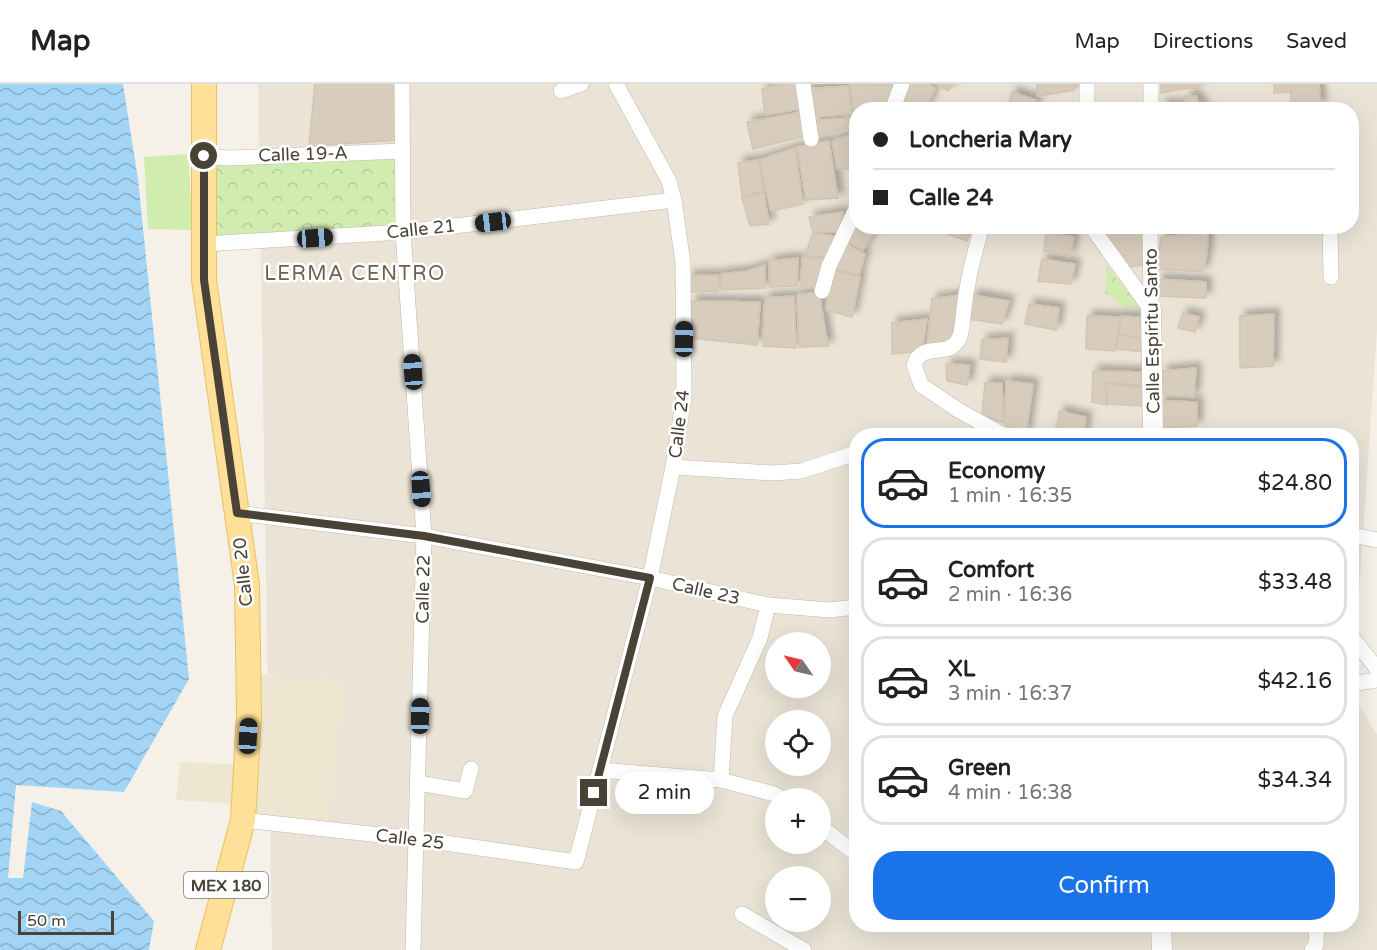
<!DOCTYPE html>
<meta charset="utf-8">
<style>
:root{--surface:#fff;--page:#f2f2f2;--text:#222;--muted:#767676;--line:#e0e0e0;--accent:#1a73e8}
body{margin:0;font-family:"Varela Round",sans-serif;background:var(--page);color:var(--text);height:100vh;display:flex;flex-direction:column;font-size:22px;white-space:nowrap}
*{box-sizing:border-box;margin:0}
p{font-size:20px;color:var(--muted)}
.icon{flex:none;width:33px;height:33px;fill:none;stroke:currentColor;stroke-width:2;stroke-linecap:round;stroke-linejoin:round}
.map{position:relative;flex:1;overflow:hidden}
.details{position:absolute;left:849px;top:344px;width:510px;height:504px;display:flex;flex-direction:column;background:var(--surface);border-radius:24px;box-shadow:0 6px 24px #0002}
.details>*{flex:none}
.guide{position:absolute;left:849px;top:18px;width:510px;height:132px;border-radius:24px;box-shadow:0 6px 24px #0002;display:grid;align-content:center;height:132px;padding:0 24px;background:var(--surface)}
.needle{width:39px;rotate:304deg}
.controls{position:absolute;left:765px;top:548px;display:grid;gap:12px}
.controls a{display:grid;place-items:center;width:66px;height:66px;border-radius:50%;background:var(--surface);box-shadow:0 6px 24px #0002;font-size:30px}
.scale{position:absolute;left:18px;bottom:15px;width:96px;box-sizing:border-box;padding-left:6px;border:3px solid #494236;border-top:0;font-size:16px;line-height:21px;white-space:nowrap;color:#494236;-webkit-text-stroke:4px #fff;paint-order:stroke}
.end{position:absolute;width:27px;height:27px;margin:-14px;border:8px solid #494236;background:#fff;box-shadow:0 0 0 3px #fff}
.from{border-radius:50%}
.bubble{position:absolute;height:42px;border-radius:21px;background:var(--surface);box-shadow:0 6px 24px #0002;font-size:20px;font-weight:600;line-height:42px;text-align:center}
.car{position:absolute;width:18px;height:36px;margin:-18px -9px;border-radius:8px;box-shadow:0 0 4px 2px #0007;background:linear-gradient(#222 24%,#8ab4d8 0 40%,#222 0 76%,#8ab4d8 0 86%,#222 0)}
.guide b{display:flex;align-items:center;gap:21px;height:57px;font-size:22px}
.guide b+b{border-top:2px solid var(--line)}
.guide i{width:15px;height:15px;background:var(--text)}
ul{padding:10px 0 0;list-style:none}
li{display:flex;align-items:center;gap:18px;height:90px;margin:0 12px 9px;padding:0 12px;border:3px solid var(--line);border-radius:24px}
li div{flex:1}
li b{display:block;font-size:22px}
li em{font-style:normal;font-weight:600}
li.current{border-color:var(--accent)}
li>.icon{width:54px;height:54px;stroke-width:1.5}
.action{display:flex;gap:12px;margin-top:auto;padding:12px 24px}
.action a{flex:1;height:69px;border-radius:24px;background:var(--accent);color:#fff;font-size:24px;font-weight:600;line-height:69px;text-align:center}
header{display:flex;align-items:center;gap:36px;box-sizing:border-box;height:84px;padding:0 30px;background:var(--surface);border-bottom:2px solid var(--line)}
header strong{font-size:28px}
nav{display:flex;gap:33px;margin-inline-start:auto;font-size:21px}
.map>svg:first-child{display:block}
</style>
<header>
<strong>Map</strong>
<nav><a>Map</a><a>Directions</a><a>Saved</a></nav>
</header>
<div class="map">
<svg width="1377" height="866" viewBox="0 0 1377 866">
<defs>
<pattern id="forest-crowns" width="20" height="18" patternUnits="userSpaceOnUse" patternTransform="scale(1.5)"><rect width="20" height="18" fill="#d1ecaf"/><path d="M2 6a3 3 0 1 1 6 0M12 15a3 3 0 1 1 6 0" fill="none" stroke="#b5cc97"/></pattern>
<pattern id="water-waves" width="16" height="10" patternUnits="userSpaceOnUse" patternTransform="scale(1.5)"><rect width="16" height="10" fill="#a2d4f5"/><path d="M0 5q4-4 8 0t8 0" fill="none" stroke="#86aec7"/></pattern>
<filter id="shadow"><feDropShadow dx="5.5" dy="-5.5" stdDeviation="3" flood-color="#0004"/></filter>
</defs>
<rect width="100%" height="100%" fill="#f5f1e9"/>
<path fill="#eae3d6" fill-rule="evenodd" d="M258,0H1377V245L1352,611L1377,650V866H272ZM856,26H1352V142H856ZM856,351H1352V840H856ZM776,558H820V603H776ZM776,636H820V681H776ZM776,714H820V759H776ZM776,792H820V837H776Z"/>
<path fill="#efe6d2" d="M261,590L346,597L329,742L249,736L250,721L176,716L180,678L250,681Z"/>
<g fill="url(#forest-crowns)">
<path d="M403,67V148L204,160V72Z"/>
<path d="M1107,182L1141,225L1123,222L1105,209Z"/>
</g>
<path fill="#d1ecaf" d="M188,70L193,146L148,145L144,73Z"/>
<path fill="url(#water-waves)" d="M0,0H123L138,95L189,595L124,708L16,701L8,794H23L32,718L61,727L154,837L149,866H0Z"/>
<g fill="#d8cdbd" stroke="#d3c5b0" stroke-width="1.5" filter="url(#shadow)">
<path d="M315,0H398V56L309,62Z"/>
<path d="M779,0H796L800,25L765,31L762,5Z"/>
<path d="M909,0H929L935,4L925,26H920L902,16Z"/>
<path d="M936,0H953L948,7Z"/>
<path d="M1037,0H1074V6L1037,12Z"/>
<path d="M1161,0H1200L1199,4L1180,5L1161,9Z"/>
<path d="M1274,0H1291V8L1274,9Z"/>
<path d="M1291,0H1319L1321,22L1291,24Z"/>
<path d="M850,1H894L885,26H856V40Z"/>
<path d="M848,2L852,30L812,33L805,5Z"/>
<path d="M1012,8L1036,16L1034,26H1015L1008,23Z"/>
<path d="M1186,12H1197L1198,20H1203V26H1162L1161,20L1185,21Z"/>
<path d="M801,28L804,52L753,65L747,38Z"/>
<path d="M851,33L845,45L817,52L812,37Z"/>
<path d="M856,49V85H837L832,57Z"/>
<path d="M829,57L838,114L806,116L797,63Z"/>
<path d="M795,64L803,120L771,127L759,76Z"/>
<path d="M758,76L764,107L742,112L738,79Z"/>
<path d="M764,109L769,140L750,142L742,114Z"/>
<path d="M843,128L841,148H813L809,133Z"/>
<path d="M856,133V142H870L875,147L863,166L845,156Z"/>
<path d="M925,142H972L967,157Z"/>
<path d="M1096,143L1144,147L1142,181L1125,184Z"/>
<path d="M1208,147L1207,170L1203,188L1157,185L1161,154Z"/>
<path d="M813,149L841,153L830,173L805,172Z"/>
<path d="M1046,149L1074,153L1070,172L1044,167Z"/>
<path d="M843,158L865,170L859,191L833,184Z"/>
<path d="M798,174L797,202L770,203L769,177Z"/>
<path d="M802,174L826,175L820,204H801Z"/>
<path d="M1042,175L1075,180L1071,200L1038,197Z"/>
<path d="M765,181V204L721,206V190L747,187Z"/>
<path d="M831,186L860,193L852,233L826,226Z"/>
<path d="M719,191L718,207L689,208L688,192Z"/>
<path d="M1157,195L1206,198V214L1159,212Z"/>
<path d="M819,208L828,262L799,263L797,211Z"/>
<path d="M961,211L950,259L927,262L932,215Z"/>
<path d="M972,211L1009,217L1002,240L969,235Z"/>
<path d="M794,212L796,264L763,262L765,214Z"/>
<path d="M691,217L760,218L757,261L692,254Z"/>
<path d="M1029,220L1059,224L1056,246L1025,240Z"/>
<path d="M1183,229L1199,233L1195,248L1178,244Z"/>
<path d="M1274,230L1273,282L1240,284V232Z"/>
<path d="M1087,232L1120,233L1115,267L1086,265Z"/>
<path d="M1121,232L1145,234L1143,254L1119,251Z"/>
<path d="M927,235L922,267L892,270V239Z"/>
<path d="M1119,251L1143,254V268L1116,265Z"/>
<path d="M1008,254L1006,278L980,275L982,256Z"/>
<path d="M946,280L970,281L967,301L947,297Z"/>
<path d="M1196,284L1194,313L1162,310V287Z"/>
<path d="M1093,287L1145,288L1146,301L1105,299L1107,321L1092,318Z"/>
<path d="M1006,297L1033,300L1026,351L1005,341Z"/>
<path d="M985,299H1002L1003,339L982,331Z"/>
<path d="M1106,300L1147,304L1145,322L1108,320Z"/>
<path d="M1159,317L1197,318V342L1161,344Z"/>
<path d="M1059,327L1086,333L1084,351H1054L1053,345L1058,343Z"/>
</g>
<g fill="none" stroke-linecap="round" stroke-linejoin="round">
<g stroke="#c2b9aa" stroke-width="16">
<g id="minor">
<path d="M402,0L403,148L424,452L413,866"/>
<path d="M803,0L811,55"/>
<path d="M561,7L581,0"/>
<path d="M892,26L902,0"/>
<path d="M1087,26V0"/>
<path d="M1151,26V0"/>
<path d="M204,72L229,74L403,67"/>
<path d="M982,142C973,175 966,200 963,233C962,241 962,253 956,259C944,273 922,258 914,281L921,301L958,326L1003,351"/>
<path d="M1091,142L1151,226"/>
<path d="M1150,142L1151,226"/>
<path d="M1330,142L1331,193"/>
<path d="M204,160L403,148L674,116"/>
<path d="M822,207L829,182L856,125"/>
<path d="M673,383L773,389L801,387L856,369"/>
<path d="M237,429L424,452L650,494L768,521L830,526L856,523"/>
<path d="M1352,451L1377,456"/>
<path d="M1352,553L1377,585"/>
<path d="M1352,600L1377,596"/>
<path d="M600,686L721,696L774,710L780,714"/>
<path d="M721,696L725,632L760,554L768,521"/>
<path d="M418,699L465,707L471,685"/>
<path d="M243,736L417,755L576,778L650,494L673,383L684,313L683,179L674,116L669,97L616,0"/>
<path d="M820,742L856,770"/>
<path d="M742,830L804,866"/>
<path d="M1312,866L1316,861L1317,840"/>
</g>
</g>
<g stroke="#c2b9aa" stroke-width="21">
<g id="tertiary">
<path d="M1151,226L1153,351"/>
<path d="M1161,840L1162,866"/>
</g>
</g>
<g stroke="#ebc060" stroke-width="26">
<path id="primary" d="M204,0V196L247,501L249,631L243,736L208,866"/>
</g>
<use href="#minor" stroke="#fff" stroke-width="15"/>
<use href="#tertiary" stroke="#fff" stroke-width="20"/>
<use href="#primary" stroke="#ffe098" stroke-width="24"/>
</g>
<g fill="none" stroke-linecap="round" stroke-linejoin="round">
<path stroke="#494236" stroke-width="8" d="M204,72V196L237,429L424,452L650,494L594,709"/>
</g>
<g text-anchor="middle" stroke-width="5" stroke-linejoin="round" paint-order="stroke">
<rect fill="#fff" stroke="#807b72" stroke-width="1.5" x="184" y="788" width="84" height="26" rx="4.5"/>
<g font-size="16" font-weight="bold" fill="#494236">
<text x="226" y="807">MEX 180</text>
</g>
<g font-size="18" fill="#494236" stroke="#fff">
<text transform="translate(303 70) rotate(-2)" y="6">Calle 19-A</text>
<text transform="translate(421 145) rotate(-6)" y="6">Calle 21</text>
<text transform="translate(1152 247) rotate(-91)" y="6">Calle Espíritu Santo</text>
<text transform="translate(679 340) rotate(-83)" y="6">Calle 24</text>
<text transform="translate(243 488) rotate(-96)" y="6">Calle 20</text>
<text transform="translate(423 505) rotate(-89)" y="6">Calle 22</text>
<text transform="translate(706 507) rotate(13)" y="6">Calle 23</text>
<text transform="translate(410 755) rotate(7)" y="6">Calle 25</text>
</g>
<g font-size="20" letter-spacing="1.5" fill="#6d604d" stroke="#fff">
<text x="355" y="196">LERMA CENTRO</text>
</g>
</g>
</svg>
<div class="controls">
<a><svg class="needle" viewBox="-14 -14 28 28"><path d="M0-13l5 13h-10z" fill="#e53935"/><path d="M0 13l5-13h-10z" fill="#767676"/></svg></a>
<a><svg class="icon" aria-label="locate" viewBox="0 0 24 24"><circle cx="12" cy="12" r="6"/><path d="M12 2v4M12 18v4M2 12h4M18 12h4"/></svg></a>
<a>+</a>
<a>−</a>
</div>
<div class="scale">50 m</div>
<i class="end from" style="left:204px;top:72px"></i>
<i class="end" style="left:594px;top:709px"></i>
<div class="bubble" style="left:615px;top:688px;width:99px">2 min</div>
<i class="car" style="left:493px;top:138px;rotate:263deg"></i>
<i class="car" style="left:315px;top:154px;rotate:86deg"></i>
<i class="car" style="left:684px;top:255px;rotate:1deg"></i>
<i class="car" style="left:413px;top:288px;rotate:356deg"></i>
<i class="car" style="left:421px;top:405px;rotate:176deg"></i>
<i class="car" style="left:420px;top:632px;rotate:1deg"></i>
<i class="car" style="left:248px;top:652px;rotate:3deg"></i>
<div class="guide">
<b><i class="from"></i>Loncheria Mary</b>
<b><i></i>Calle 24</b>
</div>
<section class="details">
<ul>
<li class="current"><svg class="icon" aria-label="car" viewBox="0 0 24 24"><path d="M5 17H2v-5l4-1 3-4h7l3 4 3 1v5h-3M9 17h6M6 11h13"/><circle cx="7" cy="17" r="2"/><circle cx="17" cy="17" r="2"/></svg><div><b>Economy</b><p>1 min · 16:35</p></div><em>$24.80</em></li>
<li><svg class="icon" aria-label="car" viewBox="0 0 24 24"><path d="M5 17H2v-5l4-1 3-4h7l3 4 3 1v5h-3M9 17h6M6 11h13"/><circle cx="7" cy="17" r="2"/><circle cx="17" cy="17" r="2"/></svg><div><b>Comfort</b><p>2 min · 16:36</p></div><em>$33.48</em></li>
<li><svg class="icon" aria-label="car" viewBox="0 0 24 24"><path d="M5 17H2v-5l4-1 3-4h7l3 4 3 1v5h-3M9 17h6M6 11h13"/><circle cx="7" cy="17" r="2"/><circle cx="17" cy="17" r="2"/></svg><div><b>XL</b><p>3 min · 16:37</p></div><em>$42.16</em></li>
<li><svg class="icon" aria-label="car" viewBox="0 0 24 24"><path d="M5 17H2v-5l4-1 3-4h7l3 4 3 1v5h-3M9 17h6M6 11h13"/><circle cx="7" cy="17" r="2"/><circle cx="17" cy="17" r="2"/></svg><div><b>Green</b><p>4 min · 16:38</p></div><em>$34.34</em></li>
</ul>
<div class="action"><a>Confirm</a></div>
</section>
</div>
